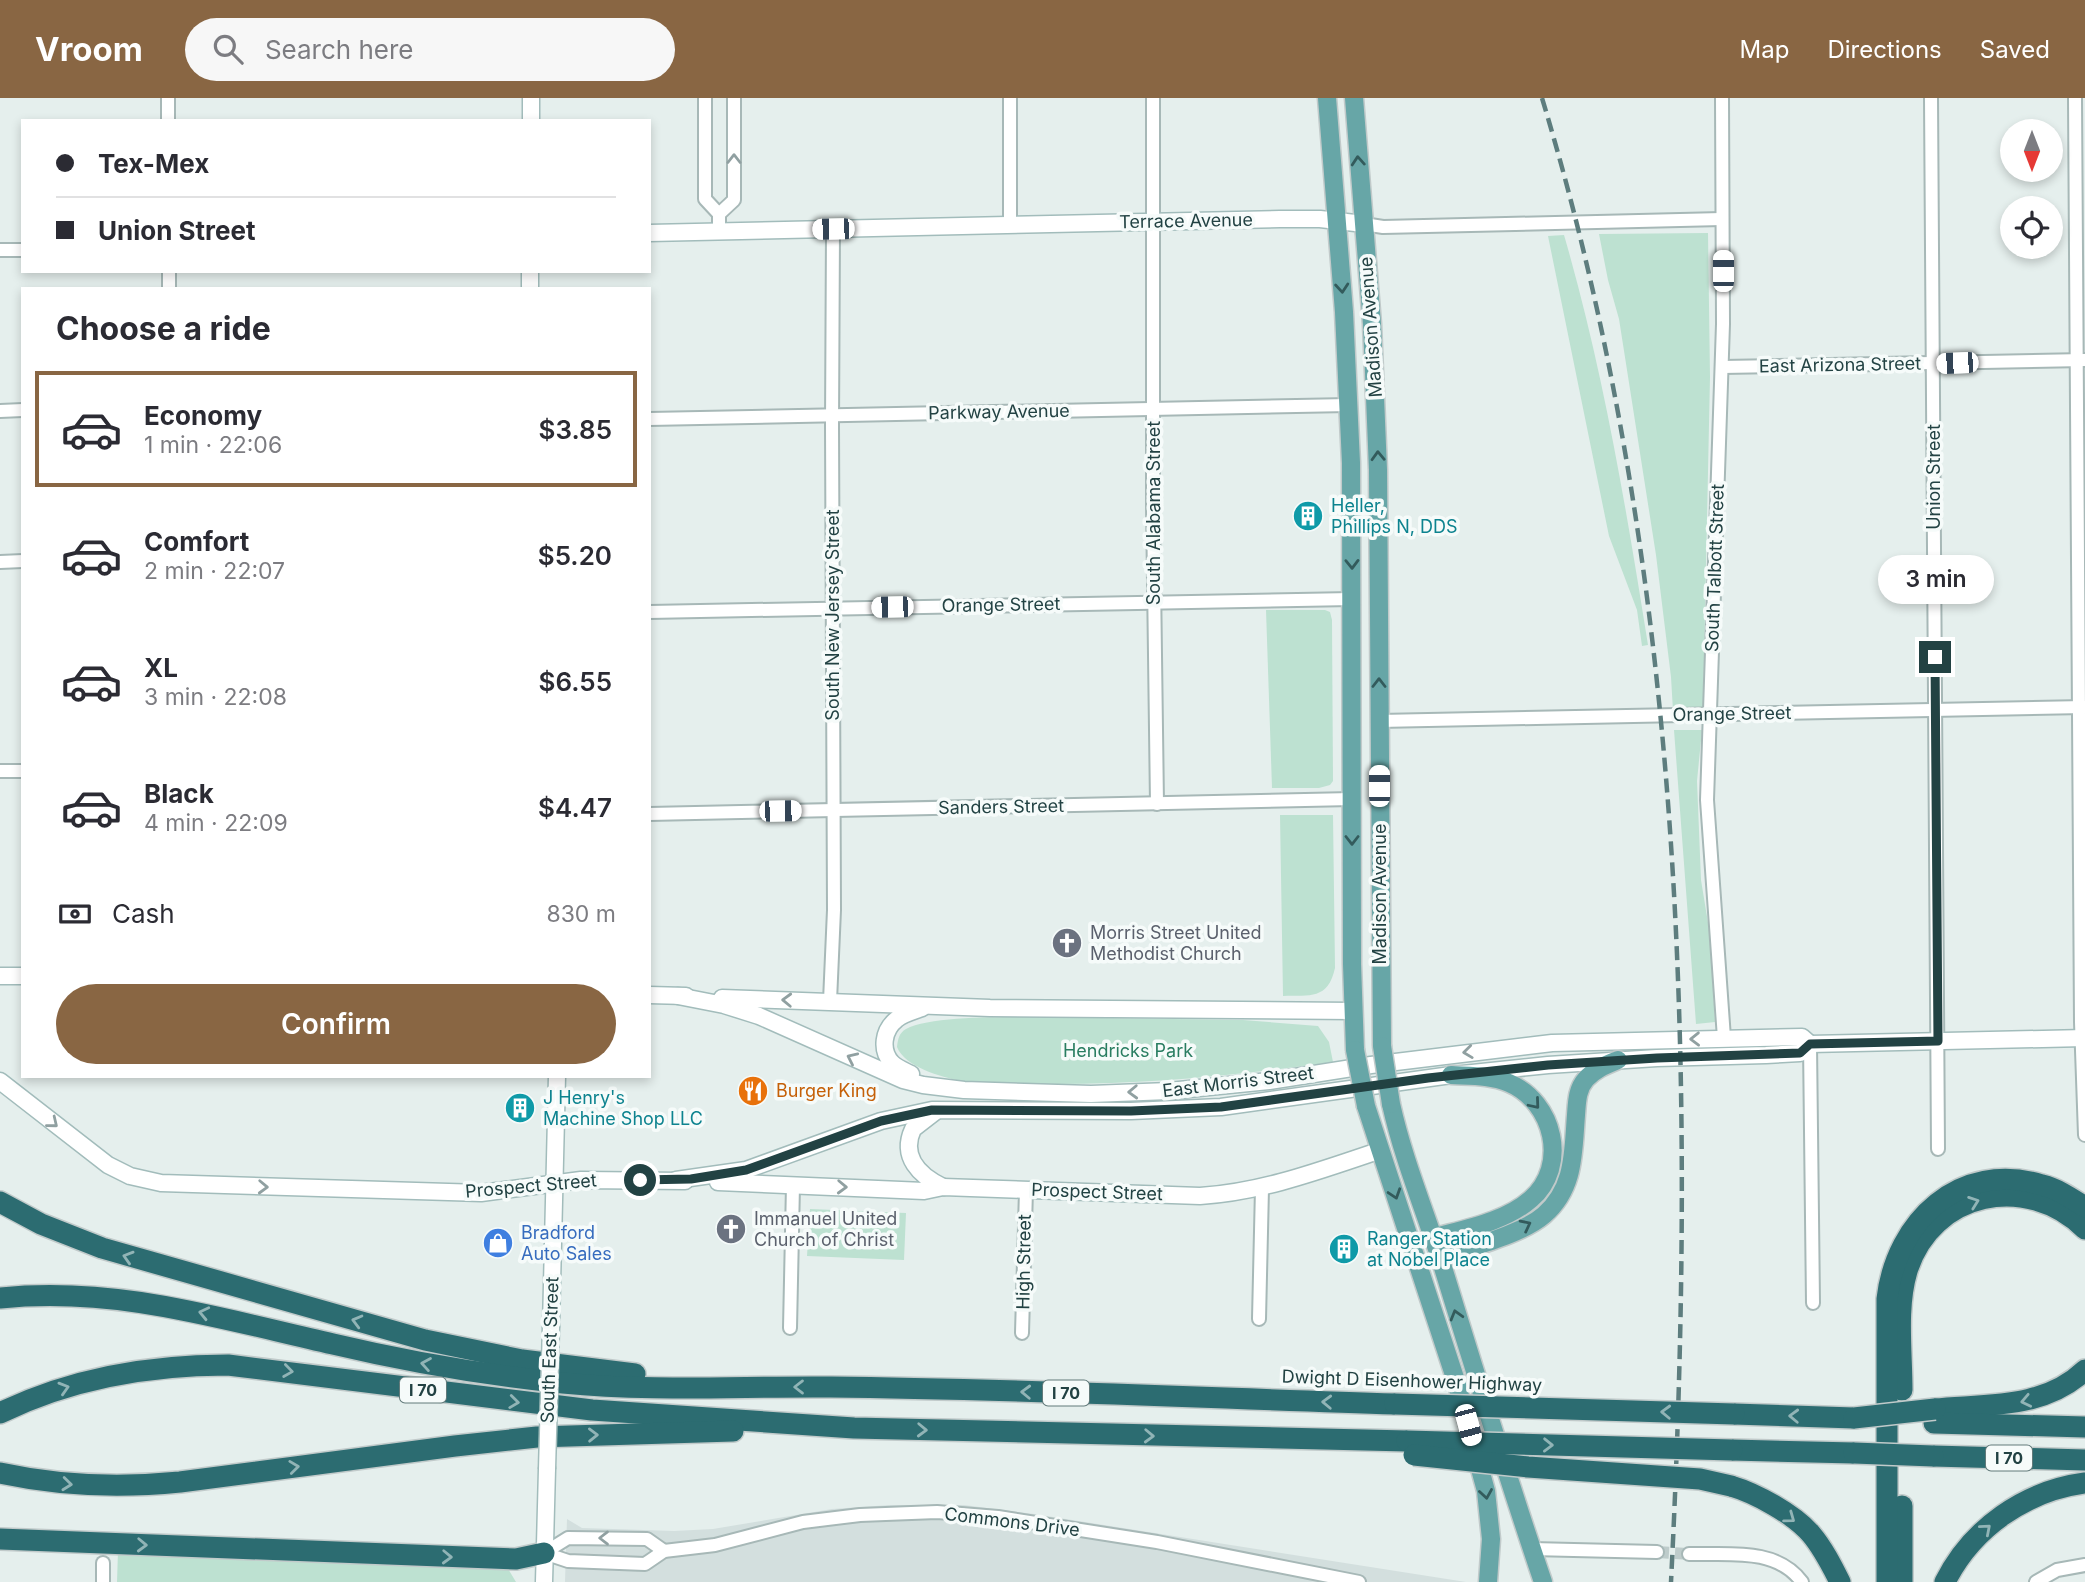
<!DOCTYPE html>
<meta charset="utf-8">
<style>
:root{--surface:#fff;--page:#f7f7f7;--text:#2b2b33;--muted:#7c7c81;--line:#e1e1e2;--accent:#896643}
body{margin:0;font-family:Inter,sans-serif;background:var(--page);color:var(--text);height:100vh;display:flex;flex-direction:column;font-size:26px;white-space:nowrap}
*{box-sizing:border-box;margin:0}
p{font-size:23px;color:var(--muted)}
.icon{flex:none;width:38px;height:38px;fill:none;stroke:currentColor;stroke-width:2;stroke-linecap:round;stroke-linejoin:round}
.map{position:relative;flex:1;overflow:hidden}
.panel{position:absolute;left:21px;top:189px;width:630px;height:791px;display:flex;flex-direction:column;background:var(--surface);border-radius:0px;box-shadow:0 4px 10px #0003}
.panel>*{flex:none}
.guide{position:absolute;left:21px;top:21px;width:630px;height:154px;border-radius:0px;box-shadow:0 4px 10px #0003;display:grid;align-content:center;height:154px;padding:0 35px;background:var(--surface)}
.needle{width:46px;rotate:180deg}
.controls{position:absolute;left:2000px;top:21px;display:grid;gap:14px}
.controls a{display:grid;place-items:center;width:63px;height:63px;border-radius:50%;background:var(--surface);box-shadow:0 4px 10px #0003;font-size:35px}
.end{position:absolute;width:32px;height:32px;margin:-16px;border:9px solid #224243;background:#fff;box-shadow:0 0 0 4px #fff}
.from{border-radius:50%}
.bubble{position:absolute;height:49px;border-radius:24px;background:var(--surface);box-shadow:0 4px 10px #0003;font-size:23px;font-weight:600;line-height:49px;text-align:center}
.car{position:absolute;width:21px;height:42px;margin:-21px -10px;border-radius:9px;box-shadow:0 0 5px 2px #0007;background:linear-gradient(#fff 24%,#345 0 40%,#fff 0 76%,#345 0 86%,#fff 0)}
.guide b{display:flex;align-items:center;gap:24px;height:66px;font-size:26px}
.guide b+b{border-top:2px solid var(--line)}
.guide i{width:18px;height:18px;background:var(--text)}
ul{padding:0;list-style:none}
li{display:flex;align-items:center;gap:21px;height:116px;margin:0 14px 10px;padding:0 21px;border:4px solid transparent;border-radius:0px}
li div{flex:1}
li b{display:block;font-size:26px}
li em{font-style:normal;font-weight:600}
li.current{border-color:var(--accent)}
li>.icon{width:63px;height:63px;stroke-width:1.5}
h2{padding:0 35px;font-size:32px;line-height:84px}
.pay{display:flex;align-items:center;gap:18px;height:77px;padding:0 35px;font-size:26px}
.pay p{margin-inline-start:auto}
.button{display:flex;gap:14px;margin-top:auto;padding:14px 35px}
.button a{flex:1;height:80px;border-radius:42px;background:var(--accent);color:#fff;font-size:28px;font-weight:600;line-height:80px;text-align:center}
header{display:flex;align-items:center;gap:42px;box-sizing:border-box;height:98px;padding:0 35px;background:var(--accent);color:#fff}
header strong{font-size:33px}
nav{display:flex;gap:38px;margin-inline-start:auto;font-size:24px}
.search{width:490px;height:63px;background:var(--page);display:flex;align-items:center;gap:18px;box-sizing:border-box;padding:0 24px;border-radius:38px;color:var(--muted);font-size:26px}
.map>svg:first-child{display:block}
</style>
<header>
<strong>Vroom</strong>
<div class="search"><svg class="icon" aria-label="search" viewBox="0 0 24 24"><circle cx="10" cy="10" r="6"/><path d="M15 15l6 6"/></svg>Search here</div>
<nav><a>Map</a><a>Directions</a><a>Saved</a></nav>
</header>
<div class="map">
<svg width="2085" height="1484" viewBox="0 0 2085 1484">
<rect width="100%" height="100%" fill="#e5efed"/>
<path fill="#d3dfde" d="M890,1407H964L1034,1416L1466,1484H565L567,1421L582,1430L674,1433L713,1431L832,1411Z"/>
<g fill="#bde1d1">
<path d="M1708,135L1710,279L1703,611L1673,613L1671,579L1656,457L1619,221L1608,182L1599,136Z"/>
<path d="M1564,137C1603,271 1626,409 1648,547L1642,548L1637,512L1609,438L1548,138Z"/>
<path d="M1266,512H1325L1330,514L1332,522L1333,683L1330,687L1319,690H1272Z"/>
<path d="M1674,632H1702L1697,683L1701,782L1710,837L1715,924L1696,926Z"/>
<path d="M1280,717H1333L1335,870C1328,902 1310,897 1283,898Z"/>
<path d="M1032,919L1243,922L1318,928L1329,944L1333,964C1240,977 1151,986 1057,986C1026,986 991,988 961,983C941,979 905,969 897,949C898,941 899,935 906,931C929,918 1004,919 1032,919Z"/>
<path d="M810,1111L906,1115L904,1162L807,1158Z"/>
<path d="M118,1452L507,1469L516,1484H117Z"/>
</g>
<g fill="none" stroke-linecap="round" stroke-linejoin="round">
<path stroke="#becccb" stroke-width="12" stroke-dasharray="12 6" stroke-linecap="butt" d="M1657,1454L1689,1456"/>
<g stroke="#a7b8b7" stroke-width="16">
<g id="street">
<path d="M168,0V23"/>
<path d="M705,0V101L719,116V134"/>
<path d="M1153,0V408L1157,706"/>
<path d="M1722,0L1723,226L1707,702L1724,940"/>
<path d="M1931,0L1938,1051"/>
<path d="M2075,0L2081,924L2085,1037"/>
<path d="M719,116L734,102V0"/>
<path d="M1364,126L1383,129L1722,121"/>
<path d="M1010,127V0"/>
<path d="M0,152H23"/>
<path d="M169,173V191"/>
<path d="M1722,269L2085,262"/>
<path d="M0,313L23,312"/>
<path d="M649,321L1349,307"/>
<path d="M0,464L23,463"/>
<path d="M649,514L1352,501"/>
<path d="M1379,623L2085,609"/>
<path d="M0,673H23"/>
<path d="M649,716L1352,701"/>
<path d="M830,903L834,812L832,327L833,131"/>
<path d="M1810,946L1813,1205"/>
<path d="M1259,1221L1262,1090"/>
<path d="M790,1230L793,1087"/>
<path d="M1022,1235L1026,1092"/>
<path d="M1532,1451L1657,1454"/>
<path d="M544,1455L568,1463L645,1466L664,1453L715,1447L803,1424L860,1417L937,1414L998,1419L1157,1444L1359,1484"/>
<path d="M544,1455L568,1440L647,1441L664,1453"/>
<path d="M1689,1456C1728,1457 1776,1449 1802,1484"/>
<path d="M103,1484V1465"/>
<path d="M2036,1484L2057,1472L2085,1467"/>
</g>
</g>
<g stroke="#a2bcbb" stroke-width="19">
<g id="secondary">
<path d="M531,0V23"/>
<path d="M649,135L1280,121H1320L1364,126"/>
<path d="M530,173V191"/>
<path d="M0,878H23"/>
<path d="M649,897L686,898"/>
<path d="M678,898L724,907L759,918L903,982L923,987L964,992L1091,996L1169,993L1269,983L1371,967L1552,945L1802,939L1810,946"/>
<path d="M722,900L990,910L1353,913"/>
<path d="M911,976C905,973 897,970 892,965C880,952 883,932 897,921C903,916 914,913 922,910"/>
<path d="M0,983L108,1067L130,1078L161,1085L481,1095L581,1082L685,1083"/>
<path d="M935,1014L913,1031C900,1059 920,1078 943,1089"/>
<path d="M676,1082L746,1072L881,1023L932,1012L1131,1013L1221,1009L1444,978L1548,967L1657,960L1766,957L1800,955L1810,946L2085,940"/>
<path d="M718,1084L924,1093L943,1089L1200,1098C1263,1094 1321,1072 1381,1052"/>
<path d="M551,1228L557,978"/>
<path d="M544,1484L547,1371"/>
</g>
</g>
<g stroke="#c1caca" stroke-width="21">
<g id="primary">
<path d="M1327,0L1344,214L1351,365L1352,866L1355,952"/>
<path d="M1354,0L1372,226L1378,372L1382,948"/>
<path d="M1391,1006C1403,1060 1424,1111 1441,1163C1474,1271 1507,1378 1543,1484"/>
<path d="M1366,1008L1456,1283L1486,1393L1491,1441L1488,1484"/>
<path d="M1432,1140C1464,1131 1505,1124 1531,1101C1569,1068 1554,1004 1509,985C1491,977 1470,978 1451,977"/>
<path d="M1440,1160C1470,1149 1521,1137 1544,1117C1575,1090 1573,1054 1576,1017C1577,1004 1577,991 1586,981C1595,971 1606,967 1618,962"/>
</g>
</g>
<g stroke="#c1caca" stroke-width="24">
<g id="highway">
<path d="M0,1104L41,1126L102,1150L425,1242L522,1262L635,1276"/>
<path d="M0,1200C117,1188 221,1221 333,1246C409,1264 486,1277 563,1285C652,1294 742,1288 831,1289C1019,1291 1207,1300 1395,1306"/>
<path d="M1902,1292C1902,1254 1896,1210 1907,1173C1932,1093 2027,1074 2085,1131"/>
<path d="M1935,1311C1988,1306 2044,1311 2085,1272"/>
<path d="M0,1315C72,1280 149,1267 228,1267L592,1312L854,1330L1407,1343"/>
<path d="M1734,1316L1854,1320"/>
<path d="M1934,1325L2085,1329"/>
<path d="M1732,1352L1854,1355"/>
<path d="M1933,1358L2085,1362"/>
<path d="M0,1375C60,1388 119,1390 180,1384L455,1348L537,1339L733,1333"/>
<path d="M1731,1388C1755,1395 1794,1416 1811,1436C1823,1450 1832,1468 1840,1484"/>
<path d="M1902,1408V1484"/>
<path d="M0,1441L516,1461L544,1455"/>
<path d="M1887,1484V1201C1896,1123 1960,1062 2042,1087C2058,1091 2071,1100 2085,1109"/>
<path d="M1945,1484C1972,1430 2025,1393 2085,1385"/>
</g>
</g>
<use href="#street" stroke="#fff" stroke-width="12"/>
<use href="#secondary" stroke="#fff" stroke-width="16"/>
<use href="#primary" stroke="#67a6a7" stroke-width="18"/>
<use href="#highway" stroke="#2c6c71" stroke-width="21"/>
<path stroke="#5d7d7e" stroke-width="4.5" stroke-dasharray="14 7" stroke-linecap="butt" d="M1542,0C1687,480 1696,987 1671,1484"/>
<g stroke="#a2bcbb" stroke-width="19" stroke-linecap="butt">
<path id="secondary-bridge" d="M547,1371L551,1228"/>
</g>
<g stroke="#c1caca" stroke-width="21" stroke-linecap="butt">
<g id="primary-bridge">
<path d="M1382,948L1391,1006"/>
<path d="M1355,952L1366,1008"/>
</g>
</g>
<g stroke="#c1caca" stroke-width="24" stroke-linecap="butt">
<g id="highway-bridge">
<path d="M1395,1306L1734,1316"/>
<path d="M1854,1320L1935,1311"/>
<path d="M1407,1343L1732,1352"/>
<path d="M1854,1355L1933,1358"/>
<path d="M1414,1357L1528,1369L1700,1381L1731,1388"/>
</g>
</g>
<use href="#secondary-bridge" stroke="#fff" stroke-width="16"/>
<use href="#primary-bridge" stroke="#67a6a7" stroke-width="18"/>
<use href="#highway-bridge" stroke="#2c6c71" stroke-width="21"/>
</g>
<defs><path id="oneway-chevron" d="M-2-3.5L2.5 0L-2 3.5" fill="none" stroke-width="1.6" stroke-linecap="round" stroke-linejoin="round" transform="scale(1.75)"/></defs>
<g stroke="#90a0a1">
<use href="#oneway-chevron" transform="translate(734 61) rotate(-90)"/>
<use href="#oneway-chevron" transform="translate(787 902) rotate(-178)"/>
<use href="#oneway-chevron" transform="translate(1695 941) rotate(179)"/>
<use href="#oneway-chevron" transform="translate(1468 954) rotate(173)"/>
<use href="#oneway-chevron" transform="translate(852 960) rotate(-155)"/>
<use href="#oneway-chevron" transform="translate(1133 994) rotate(178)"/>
<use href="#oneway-chevron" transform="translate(53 1025) rotate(39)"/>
<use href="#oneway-chevron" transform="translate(263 1089) rotate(2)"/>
<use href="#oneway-chevron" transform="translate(842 1089) rotate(2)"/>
<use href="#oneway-chevron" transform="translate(604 1440) rotate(-180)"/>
</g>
<g stroke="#335b5c">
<use href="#oneway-chevron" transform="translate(1358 63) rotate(-94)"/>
<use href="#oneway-chevron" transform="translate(1342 190) rotate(85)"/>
<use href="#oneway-chevron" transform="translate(1378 358) rotate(-92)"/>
<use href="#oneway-chevron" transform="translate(1352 466) rotate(89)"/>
<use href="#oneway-chevron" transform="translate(1379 585) rotate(-90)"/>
<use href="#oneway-chevron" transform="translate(1352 742) rotate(90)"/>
<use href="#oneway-chevron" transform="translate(1535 1006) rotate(50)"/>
<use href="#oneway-chevron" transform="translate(1395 1096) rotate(72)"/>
<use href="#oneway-chevron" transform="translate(1526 1127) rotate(-27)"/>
<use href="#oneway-chevron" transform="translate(1456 1217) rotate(-106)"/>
<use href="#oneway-chevron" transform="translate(1486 1396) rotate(81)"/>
</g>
<g stroke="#91b4b6">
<use href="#oneway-chevron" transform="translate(1974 1104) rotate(-20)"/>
<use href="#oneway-chevron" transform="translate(128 1159) rotate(-163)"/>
<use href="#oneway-chevron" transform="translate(204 1215) rotate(-167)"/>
<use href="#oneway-chevron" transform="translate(357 1223) rotate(-165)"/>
<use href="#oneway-chevron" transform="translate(426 1266) rotate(-170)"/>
<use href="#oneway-chevron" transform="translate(288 1273) rotate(8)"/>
<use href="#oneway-chevron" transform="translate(799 1289) rotate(180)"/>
<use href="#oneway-chevron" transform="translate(64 1290) rotate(-17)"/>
<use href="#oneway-chevron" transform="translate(1026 1294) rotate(-178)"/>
<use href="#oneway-chevron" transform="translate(2026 1303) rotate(168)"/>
<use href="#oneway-chevron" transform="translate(514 1304) rotate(7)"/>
<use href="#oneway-chevron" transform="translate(1327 1304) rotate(-178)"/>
<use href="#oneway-chevron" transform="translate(1666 1314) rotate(-178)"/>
<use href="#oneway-chevron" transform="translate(1794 1318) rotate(-178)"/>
<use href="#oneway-chevron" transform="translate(922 1332) rotate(2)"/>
<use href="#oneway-chevron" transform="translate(593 1337) rotate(-1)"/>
<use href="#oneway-chevron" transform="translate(1149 1338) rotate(2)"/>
<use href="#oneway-chevron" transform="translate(1548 1347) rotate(1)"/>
<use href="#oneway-chevron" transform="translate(294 1369) rotate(-7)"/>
<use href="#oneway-chevron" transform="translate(67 1386) rotate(6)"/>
<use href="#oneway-chevron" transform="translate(1790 1420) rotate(36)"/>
<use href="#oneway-chevron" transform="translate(1986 1431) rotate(-41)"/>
<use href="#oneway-chevron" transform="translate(142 1447) rotate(2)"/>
<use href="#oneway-chevron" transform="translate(447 1459) rotate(2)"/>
</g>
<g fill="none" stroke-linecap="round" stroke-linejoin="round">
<path stroke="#224243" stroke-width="9" d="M640,1082L691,1081L746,1072L881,1023L932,1012L1131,1013L1221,1009L1428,980L1548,967L1657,960L1800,955L1810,946L1938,943L1935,559"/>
</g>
<defs>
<g id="building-disc" transform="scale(1.575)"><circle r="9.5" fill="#0f9aa8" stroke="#f6fbfa"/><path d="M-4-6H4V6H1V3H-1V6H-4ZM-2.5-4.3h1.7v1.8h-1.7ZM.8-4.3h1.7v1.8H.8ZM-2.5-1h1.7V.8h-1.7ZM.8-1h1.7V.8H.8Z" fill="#fff"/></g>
<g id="church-disc" transform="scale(1.575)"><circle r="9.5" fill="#6b7280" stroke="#f6fbfa"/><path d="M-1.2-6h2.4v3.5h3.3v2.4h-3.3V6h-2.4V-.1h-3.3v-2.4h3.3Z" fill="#fff"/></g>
<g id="restaurant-disc" transform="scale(1.575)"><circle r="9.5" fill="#e8710a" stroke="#f6fbfa"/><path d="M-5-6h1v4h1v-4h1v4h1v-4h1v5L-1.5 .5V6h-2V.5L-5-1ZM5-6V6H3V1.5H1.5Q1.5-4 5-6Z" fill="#fff"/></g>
<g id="shop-disc" transform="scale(1.575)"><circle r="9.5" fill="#3f7fe0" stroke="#f6fbfa"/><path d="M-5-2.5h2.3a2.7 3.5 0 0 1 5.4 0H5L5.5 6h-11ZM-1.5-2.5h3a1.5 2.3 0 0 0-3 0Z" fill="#fff"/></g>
</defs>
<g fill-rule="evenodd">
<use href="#building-disc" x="1308" y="418"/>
<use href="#church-disc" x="1067" y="845"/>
<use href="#restaurant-disc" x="753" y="993"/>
<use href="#building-disc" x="520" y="1010"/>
<use href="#church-disc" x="731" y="1131"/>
<use href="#shop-disc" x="498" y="1145"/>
<use href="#building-disc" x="1344" y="1151"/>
</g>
<g text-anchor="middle" stroke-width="7" stroke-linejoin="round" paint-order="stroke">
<g fill="#f6fbfa" stroke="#627a7a" stroke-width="2">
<rect x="400" y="1279.5" width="46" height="25" rx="5"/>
<rect x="1043" y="1282.5" width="46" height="25" rx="5"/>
<rect x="1986" y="1347.5" width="46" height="25" rx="5"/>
</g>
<g font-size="16" font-weight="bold" fill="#224243">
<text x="423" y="1298">I 70</text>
<text x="1066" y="1301">I 70</text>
<text x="2009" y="1366">I 70</text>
</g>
<g font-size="18" fill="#224243" stroke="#f6fbfa">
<text transform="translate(1186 123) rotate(-1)" y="6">Terrace Avenue</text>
<text transform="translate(1371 229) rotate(-94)" y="6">Madison Avenue</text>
<text transform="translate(1840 267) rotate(-1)" y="6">East Arizona Street</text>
<text transform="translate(999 314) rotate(-1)" y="6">Parkway Avenue</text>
<text transform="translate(1934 379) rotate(-90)" y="6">Union Street</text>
<text transform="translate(1154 415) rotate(-90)" y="6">South Alabama Street</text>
<text transform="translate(1715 470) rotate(-88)" y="6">South Talbott Street</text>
<text transform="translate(1001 507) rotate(-1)" y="6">Orange Street</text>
<text transform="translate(833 517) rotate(-90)" y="6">South New Jersey Street</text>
<text transform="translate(1732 616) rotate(-1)" y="6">Orange Street</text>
<text transform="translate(1001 709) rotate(-1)" y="6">Sanders Street</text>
<text transform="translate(1380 796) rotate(-90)" y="6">Madison Avenue</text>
<text transform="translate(1238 984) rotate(-7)" y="6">East Morris Street</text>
<text transform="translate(531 1088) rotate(-5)" y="6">Prospect Street</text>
<text transform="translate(1097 1094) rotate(2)" y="6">Prospect Street</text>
<text transform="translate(1024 1164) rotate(-89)" y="6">High Street</text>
<text transform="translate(550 1252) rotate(-88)" y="6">South East Street</text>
<text transform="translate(1412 1283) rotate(2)" y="6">Dwight D Eisenhower Highway</text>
<text transform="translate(1012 1424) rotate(7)" y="6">Commons Drive</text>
</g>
<g font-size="18" fill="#0d838f" stroke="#f6fbfa" text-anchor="start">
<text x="1331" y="414">Heller,<tspan x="1331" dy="21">Phillips N, DDS</tspan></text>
<text x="543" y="1006">J Henry's<tspan x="543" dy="21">Machine Shop LLC</tspan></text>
<text x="1367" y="1147">Ranger Station<tspan x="1367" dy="21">at Nobel Place</tspan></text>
</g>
<g font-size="18" fill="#5b616d" stroke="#f6fbfa" text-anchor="start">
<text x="1090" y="841">Morris Street United<tspan x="1090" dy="21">Methodist Church</tspan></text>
<text x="754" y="1127">Immanuel United<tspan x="754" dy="21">Church of Christ</tspan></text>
</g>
<g font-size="18" fill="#297d61" stroke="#f6fbfa">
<text x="1128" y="959">Hendricks Park</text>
</g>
<g font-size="18" fill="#c56008" stroke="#f6fbfa" text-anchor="start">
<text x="776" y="999">Burger King</text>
</g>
<g font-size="18" fill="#366cbe" stroke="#f6fbfa" text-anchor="start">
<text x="521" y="1141">Bradford<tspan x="521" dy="21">Auto Sales</tspan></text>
</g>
</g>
</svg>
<div class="controls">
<a><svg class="needle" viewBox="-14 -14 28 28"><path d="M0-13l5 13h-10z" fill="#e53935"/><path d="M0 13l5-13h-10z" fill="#7c7c81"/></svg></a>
<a><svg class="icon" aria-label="locate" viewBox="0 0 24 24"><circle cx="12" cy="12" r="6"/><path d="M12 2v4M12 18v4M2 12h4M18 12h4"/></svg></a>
</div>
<i class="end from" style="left:640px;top:1082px"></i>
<i class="end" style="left:1935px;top:559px"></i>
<div class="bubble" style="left:1878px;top:457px;width:116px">3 min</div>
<i class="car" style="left:833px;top:131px;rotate:269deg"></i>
<i class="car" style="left:1723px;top:173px;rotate:0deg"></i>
<i class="car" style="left:1957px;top:265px;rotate:268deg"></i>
<i class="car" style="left:892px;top:509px;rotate:269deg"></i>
<i class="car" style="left:1379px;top:688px;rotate:0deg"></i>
<i class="car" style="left:780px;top:713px;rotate:89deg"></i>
<i class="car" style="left:1468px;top:1327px;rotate:165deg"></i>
<div class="guide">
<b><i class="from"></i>Tex-Mex</b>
<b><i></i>Union Street</b>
</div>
<section class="panel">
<h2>Choose a ride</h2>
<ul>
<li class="current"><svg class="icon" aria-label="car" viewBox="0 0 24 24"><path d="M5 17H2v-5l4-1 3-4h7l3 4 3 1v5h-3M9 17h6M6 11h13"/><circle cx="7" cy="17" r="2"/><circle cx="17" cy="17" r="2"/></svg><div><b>Economy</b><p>1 min · 22:06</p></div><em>$3.85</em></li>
<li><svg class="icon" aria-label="car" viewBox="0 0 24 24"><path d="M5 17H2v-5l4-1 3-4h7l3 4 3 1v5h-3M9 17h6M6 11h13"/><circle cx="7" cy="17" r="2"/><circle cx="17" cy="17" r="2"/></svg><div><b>Comfort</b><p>2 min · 22:07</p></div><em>$5.20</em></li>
<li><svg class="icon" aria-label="car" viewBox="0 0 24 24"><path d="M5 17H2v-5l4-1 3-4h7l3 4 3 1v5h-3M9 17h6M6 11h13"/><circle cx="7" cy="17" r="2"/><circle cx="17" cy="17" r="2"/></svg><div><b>XL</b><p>3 min · 22:08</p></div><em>$6.55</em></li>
<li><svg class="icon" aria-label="car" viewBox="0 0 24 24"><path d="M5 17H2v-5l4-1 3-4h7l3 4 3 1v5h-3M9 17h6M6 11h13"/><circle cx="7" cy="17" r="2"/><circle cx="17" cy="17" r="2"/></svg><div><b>Black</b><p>4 min · 22:09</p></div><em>$4.47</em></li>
</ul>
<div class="pay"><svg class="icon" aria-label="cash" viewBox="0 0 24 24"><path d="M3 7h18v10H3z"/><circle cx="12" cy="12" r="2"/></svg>Cash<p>830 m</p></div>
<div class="button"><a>Confirm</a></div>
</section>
</div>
